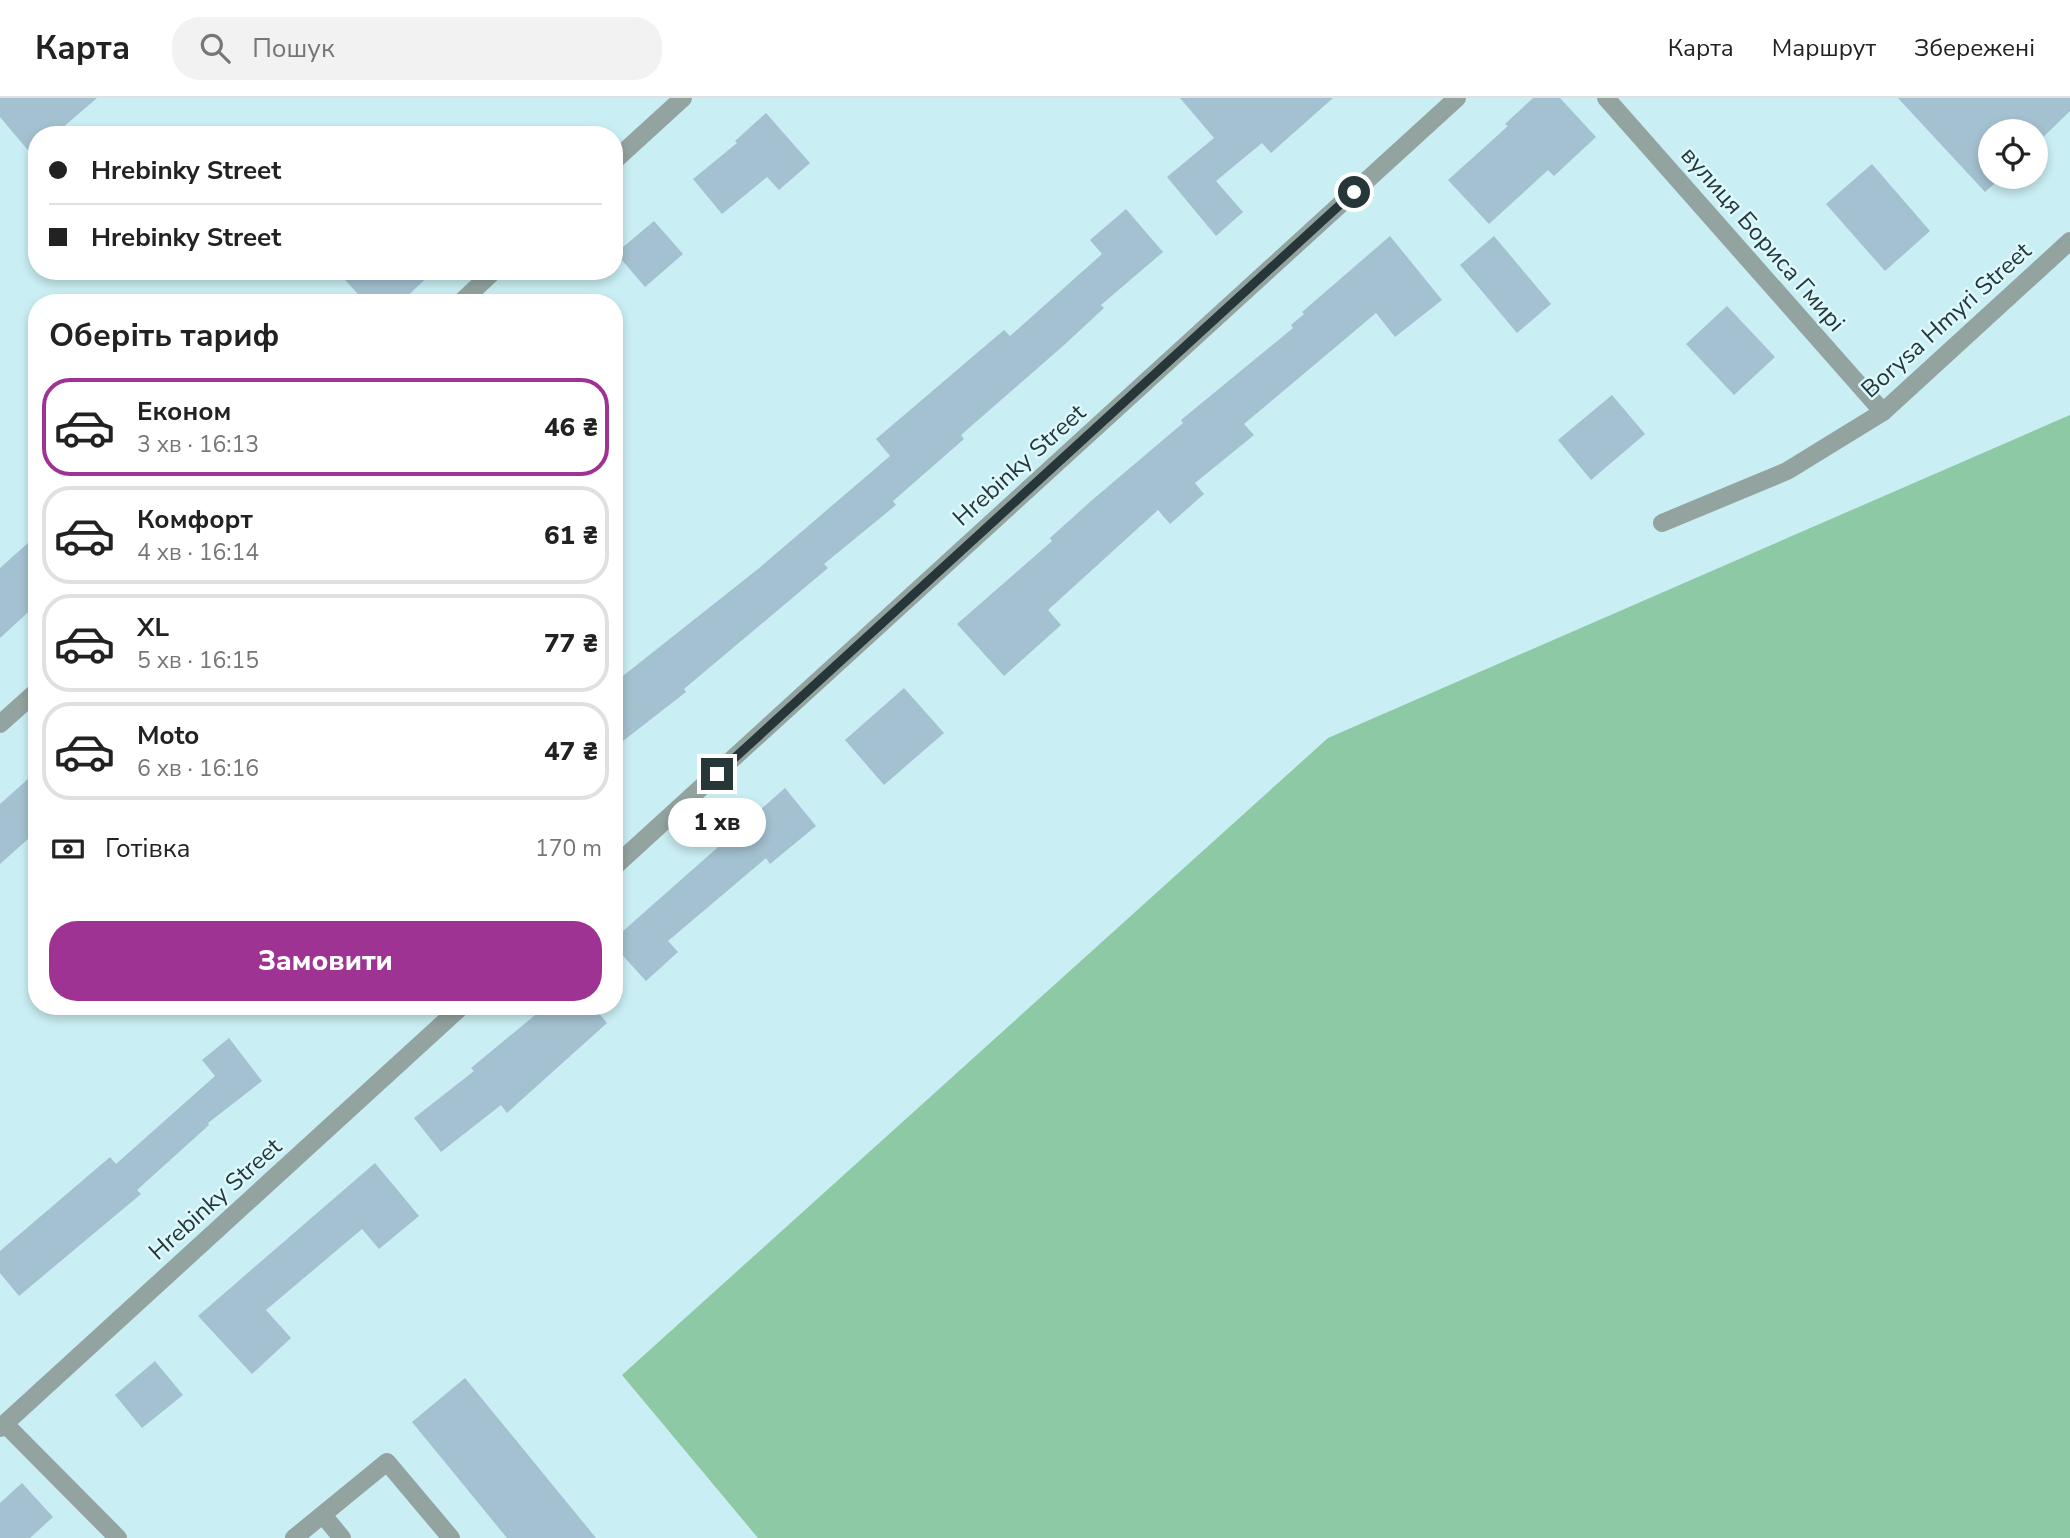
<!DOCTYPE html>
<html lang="uk">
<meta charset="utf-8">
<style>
:root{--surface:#fff;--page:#f2f2f2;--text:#222;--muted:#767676;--line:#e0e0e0;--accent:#9f3393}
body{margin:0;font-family:"Nunito Sans",sans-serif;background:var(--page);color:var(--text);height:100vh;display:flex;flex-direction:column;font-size:26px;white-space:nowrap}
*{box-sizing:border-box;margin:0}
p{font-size:23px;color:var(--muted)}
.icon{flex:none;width:38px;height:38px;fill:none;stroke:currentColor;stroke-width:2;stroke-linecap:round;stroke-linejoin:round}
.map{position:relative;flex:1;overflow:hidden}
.details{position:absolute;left:28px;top:196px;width:595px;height:721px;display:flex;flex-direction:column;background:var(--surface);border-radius:28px;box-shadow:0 4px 10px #0003}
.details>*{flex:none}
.top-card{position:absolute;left:28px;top:28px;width:595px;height:154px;border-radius:28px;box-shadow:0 4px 10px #0003;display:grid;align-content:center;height:154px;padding:0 21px;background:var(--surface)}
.buttons{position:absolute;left:1978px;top:21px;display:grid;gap:14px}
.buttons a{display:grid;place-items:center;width:70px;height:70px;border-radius:50%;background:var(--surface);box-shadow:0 4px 10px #0003;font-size:35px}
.end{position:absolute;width:32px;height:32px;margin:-16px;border:9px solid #273638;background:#fff;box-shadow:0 0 0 4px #fff}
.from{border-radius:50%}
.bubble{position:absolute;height:49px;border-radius:24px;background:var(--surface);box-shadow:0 4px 10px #0003;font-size:23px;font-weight:800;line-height:49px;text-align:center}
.top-card b{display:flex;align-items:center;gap:24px;height:66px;font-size:26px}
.top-card b+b{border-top:2px solid var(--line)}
.top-card i{width:18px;height:18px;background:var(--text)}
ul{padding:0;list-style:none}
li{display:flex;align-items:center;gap:21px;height:98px;margin:0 14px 10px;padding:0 7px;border:4px solid var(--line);border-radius:28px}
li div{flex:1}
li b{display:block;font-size:26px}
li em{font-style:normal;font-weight:800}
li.selected{border-color:var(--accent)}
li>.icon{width:63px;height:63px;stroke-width:1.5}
h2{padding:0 21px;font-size:32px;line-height:84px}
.pay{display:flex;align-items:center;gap:18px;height:77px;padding:0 21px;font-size:26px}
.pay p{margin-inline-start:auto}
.button{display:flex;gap:14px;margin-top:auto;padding:14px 21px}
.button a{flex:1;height:80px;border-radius:28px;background:var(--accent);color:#fff;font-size:28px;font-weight:800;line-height:80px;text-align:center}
header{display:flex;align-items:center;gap:42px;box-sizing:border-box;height:98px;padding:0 35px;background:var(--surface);border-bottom:2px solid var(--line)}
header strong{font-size:33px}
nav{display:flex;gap:38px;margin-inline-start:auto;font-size:24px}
.search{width:490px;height:63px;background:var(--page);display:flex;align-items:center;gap:18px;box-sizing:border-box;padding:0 24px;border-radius:28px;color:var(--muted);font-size:26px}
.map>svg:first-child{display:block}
</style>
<header>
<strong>Карта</strong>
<div class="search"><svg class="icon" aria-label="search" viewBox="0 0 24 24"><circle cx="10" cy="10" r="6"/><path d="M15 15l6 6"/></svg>Пошук</div>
<nav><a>Карта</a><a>Маршрут</a><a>Збережені</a></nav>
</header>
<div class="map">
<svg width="2070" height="1440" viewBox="0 0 2070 1440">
<rect width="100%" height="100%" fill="#c9eef3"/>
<path fill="#8ec9a5" d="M2070,317V1440H758L622,1277L1328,640Z"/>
<g fill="#a4c1d1">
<path d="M0,0H97L54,37H37V63L0,19Z"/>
<path d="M1180,0H1333L1271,55L1262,45L1216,83L1243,114L1216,138L1167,79L1214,40Z"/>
<path d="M1533,0H1560L1596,39L1554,78L1548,72L1489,126L1448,82L1508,28L1505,26Z"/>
<path d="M1898,0H2070V13L2035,47V33H1990V79H2002L1985,94Z"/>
<path d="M766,15L810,65L779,92L767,79L722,116L693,81L737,45L735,43Z"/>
<path d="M1872,66L1930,133L1885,173L1826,106Z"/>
<path d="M1126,111L1163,154L1101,207L1104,210L1063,248L961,337L964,341L893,403L896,407L824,466L828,470L684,591L686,594L614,650V585L758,471L890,358L876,341L1004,232L1010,238L1102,156L1090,142Z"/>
<path d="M654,123L683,156L645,189L616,155Z"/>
<path d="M1390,138L1442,202L1395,239L1376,215L1244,326L1254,337L1195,385L1204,396L1170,426L1158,412L1048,512L1061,527L1004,578L957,526L1052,443L1050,440L1091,403L1183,325L1181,322L1293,230L1291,227L1304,216L1302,214Z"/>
<path d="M1494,138L1551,206L1517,235L1460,167Z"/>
<path d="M337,173H434L400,205H366Z"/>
<path d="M1727,208L1775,259L1734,297L1686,246Z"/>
<path d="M1612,297L1645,336L1591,382L1558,342Z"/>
<path d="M37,437V506L0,540V470Z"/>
<path d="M904,590L944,635L884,687L845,642Z"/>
<path d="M37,673V733L0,766V706Z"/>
<path d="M785,690L816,728L770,766L766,760L668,843L678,854L646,883L614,848V841Z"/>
<path d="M546,908H593L607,925L507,1015L501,1007L441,1054L414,1020L474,973L471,970Z"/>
<path d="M229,940L262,983L208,1025L209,1027L137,1092L141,1096L19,1198L0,1175V1153L110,1059L116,1066L215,978L202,962Z"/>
<path d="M375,1065L419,1118L379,1151L362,1131L266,1212L291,1240L252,1276L198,1218Z"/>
<path d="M155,1263L183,1297L142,1330L115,1297Z"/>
<path d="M465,1280L596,1440H507L412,1324Z"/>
<path d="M22,1385L53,1419L30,1440H0V1405Z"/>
</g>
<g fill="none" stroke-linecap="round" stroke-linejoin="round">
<g stroke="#93a39f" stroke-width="18">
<path d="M1606,0L1883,314"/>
<path d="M614,63L683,0"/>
<path d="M460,205L494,173"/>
<path d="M1662,425L1787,373L1883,314L2070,143"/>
<path d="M0,626L37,593"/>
<path d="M614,769L1457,0"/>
<path d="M5,1326L118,1440"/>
<path d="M0,1330L462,908"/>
<path d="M323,1417L342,1440"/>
<path d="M294,1440L387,1364L451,1440"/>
</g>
</g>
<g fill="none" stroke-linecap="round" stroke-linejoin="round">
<path stroke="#273638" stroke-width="9" d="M717,676L1354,94"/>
</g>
<g text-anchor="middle" stroke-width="5" stroke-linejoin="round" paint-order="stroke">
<g font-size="24" fill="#273638" stroke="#dcf9fe">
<text transform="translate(1763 141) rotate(49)" y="8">вулиця Бориса Гмирі</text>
<text transform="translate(1946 222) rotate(-42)" y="8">Borysa Hmyri Street</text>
<text transform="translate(1019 367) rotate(-42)" y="8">Hrebinky Street</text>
<text transform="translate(215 1101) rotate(-42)" y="8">Hrebinky Street</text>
</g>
</g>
</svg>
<div class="buttons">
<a><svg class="icon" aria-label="locate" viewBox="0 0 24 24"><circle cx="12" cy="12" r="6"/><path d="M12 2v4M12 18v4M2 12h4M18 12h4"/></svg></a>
</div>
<i class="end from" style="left:1354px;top:94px"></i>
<i class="end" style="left:717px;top:676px"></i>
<div class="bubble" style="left:668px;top:700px;width:98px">1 хв</div>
<div class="top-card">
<b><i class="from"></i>Hrebinky Street</b>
<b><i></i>Hrebinky Street</b>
</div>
<section class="details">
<h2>Оберіть тариф</h2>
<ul>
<li class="selected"><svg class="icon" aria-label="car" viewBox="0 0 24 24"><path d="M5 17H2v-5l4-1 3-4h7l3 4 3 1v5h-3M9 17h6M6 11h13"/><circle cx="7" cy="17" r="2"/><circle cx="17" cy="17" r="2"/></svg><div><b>Економ</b><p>3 хв · 16:13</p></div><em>46 ₴</em></li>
<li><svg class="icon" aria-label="car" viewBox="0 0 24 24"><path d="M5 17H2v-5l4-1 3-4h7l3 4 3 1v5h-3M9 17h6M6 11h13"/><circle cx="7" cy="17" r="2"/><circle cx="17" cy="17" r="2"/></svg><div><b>Комфорт</b><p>4 хв · 16:14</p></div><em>61 ₴</em></li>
<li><svg class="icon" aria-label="car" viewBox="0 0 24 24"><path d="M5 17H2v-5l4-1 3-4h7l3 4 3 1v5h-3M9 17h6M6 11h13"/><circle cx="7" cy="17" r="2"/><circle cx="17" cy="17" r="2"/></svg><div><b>XL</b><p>5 хв · 16:15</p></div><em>77 ₴</em></li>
<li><svg class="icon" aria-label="car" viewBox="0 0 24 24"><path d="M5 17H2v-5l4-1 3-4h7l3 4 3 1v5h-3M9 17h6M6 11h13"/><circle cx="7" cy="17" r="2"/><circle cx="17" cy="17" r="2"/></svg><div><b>Moto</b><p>6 хв · 16:16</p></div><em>47 ₴</em></li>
</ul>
<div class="pay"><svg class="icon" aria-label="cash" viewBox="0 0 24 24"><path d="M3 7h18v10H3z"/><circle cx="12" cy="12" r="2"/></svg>Готівка<p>170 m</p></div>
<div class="button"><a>Замовити</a></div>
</section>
</div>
